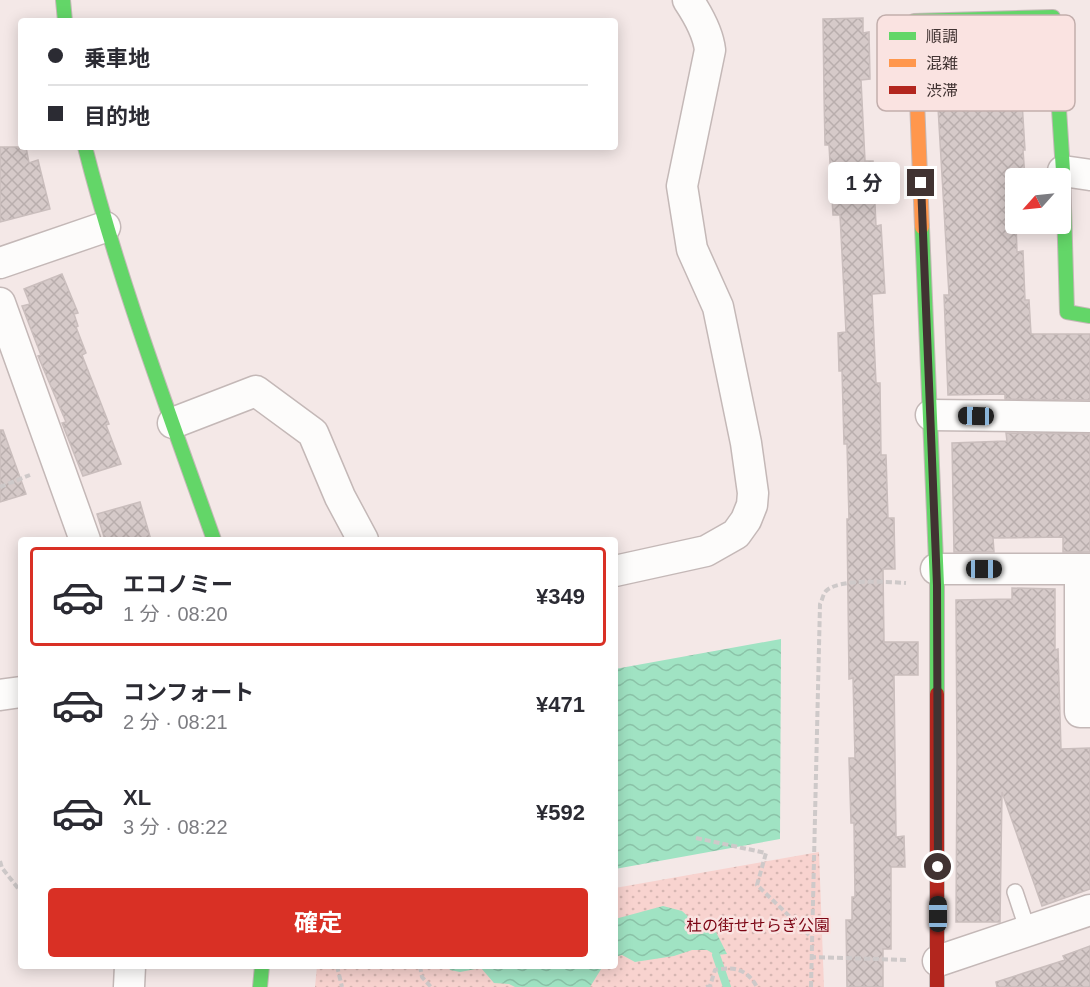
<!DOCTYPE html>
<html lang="ja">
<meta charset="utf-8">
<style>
:root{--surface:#fff;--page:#f7f7f7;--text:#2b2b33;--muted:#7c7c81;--line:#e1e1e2;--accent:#d93025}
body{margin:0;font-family:Helvetica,"Noto Sans JP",sans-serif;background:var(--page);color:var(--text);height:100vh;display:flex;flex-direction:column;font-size:22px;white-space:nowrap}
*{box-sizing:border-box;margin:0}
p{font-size:20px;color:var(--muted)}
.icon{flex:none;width:33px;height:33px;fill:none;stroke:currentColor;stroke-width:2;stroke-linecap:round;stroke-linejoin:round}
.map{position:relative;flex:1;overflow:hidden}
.panel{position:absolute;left:18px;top:537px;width:600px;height:432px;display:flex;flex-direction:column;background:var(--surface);border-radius:6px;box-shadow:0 3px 15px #0003}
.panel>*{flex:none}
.top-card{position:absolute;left:18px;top:18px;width:600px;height:132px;border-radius:6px;box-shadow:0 3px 15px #0003;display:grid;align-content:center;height:132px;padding:0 30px;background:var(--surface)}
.needle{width:39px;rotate:243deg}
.buttons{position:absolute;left:1005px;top:168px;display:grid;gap:12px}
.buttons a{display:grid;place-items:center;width:66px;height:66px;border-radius:6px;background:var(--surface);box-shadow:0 3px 15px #0003;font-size:30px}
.end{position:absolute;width:27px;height:27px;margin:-14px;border:8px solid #413332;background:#fff;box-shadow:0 0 0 3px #fff}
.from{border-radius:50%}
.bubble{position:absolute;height:42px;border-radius:6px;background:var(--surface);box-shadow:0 3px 15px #0003;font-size:20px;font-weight:700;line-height:42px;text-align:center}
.car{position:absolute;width:18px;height:36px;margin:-18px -9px;border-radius:8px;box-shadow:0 0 4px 2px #0007;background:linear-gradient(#222 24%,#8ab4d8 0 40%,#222 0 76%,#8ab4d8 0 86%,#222 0)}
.top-card b{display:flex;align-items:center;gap:21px;height:57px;font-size:22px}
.top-card b+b{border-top:2px solid var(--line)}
.top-card i{width:15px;height:15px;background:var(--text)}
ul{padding:10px 0 0;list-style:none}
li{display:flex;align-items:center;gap:18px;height:99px;margin:0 12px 9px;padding:0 18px;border:3px solid transparent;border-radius:6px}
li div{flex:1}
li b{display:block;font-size:22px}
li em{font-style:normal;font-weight:700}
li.active{border-color:var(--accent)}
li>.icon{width:54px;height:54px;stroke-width:1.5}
.action{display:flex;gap:12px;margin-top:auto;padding:12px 30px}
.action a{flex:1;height:69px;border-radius:6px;background:var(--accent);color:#fff;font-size:24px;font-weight:700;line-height:69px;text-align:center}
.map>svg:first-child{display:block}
</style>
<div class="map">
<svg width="1090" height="987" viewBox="0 0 1090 987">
<defs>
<pattern id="park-dots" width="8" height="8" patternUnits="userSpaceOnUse" patternTransform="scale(1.5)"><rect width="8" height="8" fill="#f8d3cf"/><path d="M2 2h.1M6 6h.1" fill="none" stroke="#d6b6b2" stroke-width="1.8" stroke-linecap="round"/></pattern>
<pattern id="water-waves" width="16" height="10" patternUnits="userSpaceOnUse" patternTransform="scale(1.5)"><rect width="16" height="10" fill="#a0e3c3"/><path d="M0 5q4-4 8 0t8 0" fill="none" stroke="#8bc3a8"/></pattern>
<pattern id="building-cross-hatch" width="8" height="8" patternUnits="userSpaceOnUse" patternTransform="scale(1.5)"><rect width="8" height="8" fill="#d6cac9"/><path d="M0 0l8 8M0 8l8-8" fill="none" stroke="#b9aead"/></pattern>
</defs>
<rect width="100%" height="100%" fill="#f4e8e7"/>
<path fill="url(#park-dots)" d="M819,852L824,987H315L317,966H615V888Z"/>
<g fill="url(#water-waves)">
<path d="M781,639L780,839L615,869V669Z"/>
<path d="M663,906L682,911L692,920L707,924L716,932L727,954L716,955L707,950H692L674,956L635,962L622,955L615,957V919Z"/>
<path d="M448,966H603L590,987H515L509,984L494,983L481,968L460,972L450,970Z"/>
</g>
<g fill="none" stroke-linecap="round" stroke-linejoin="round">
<path stroke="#a0e3c3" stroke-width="8" d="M716,955L727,987"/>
</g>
<g fill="url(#building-cross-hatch)" stroke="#cabebd" stroke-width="1.5">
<path d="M863,18V33L869,32L870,79L861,80L865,161H873L876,226L881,225L885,293L872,294L876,383H880L881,455H886L888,518H894L895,569H883L884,642H918V675H894L896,837L904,836L905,867H891V949H883V987H847L846,920H852V897H855L854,823H851L849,758H855L853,678L849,679L847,519H849L847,444H844L842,371H839L838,333L846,332L840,215H833L829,145H825L824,94L823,19Z"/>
<path d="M1018,37L1025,150H1023L1025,178H1016V224L1017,252L1023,251L1025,300H1029L1031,334H1090V400L1005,399V394L948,395L944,295H949L934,39Z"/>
<path d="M0,147H26L29,163L38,160L50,209L0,222Z"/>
<path d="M62,274L78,313L74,314L78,326L76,327L86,353L82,355L109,424L106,425L121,464L83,476L62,423L66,422L38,356L41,355L22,306L30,304L24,289Z"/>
<path d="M0,430H3L26,494L0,502Z"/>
<path d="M1006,433L1090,434V552H1063V537L993,538L994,552H954L952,443L1007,441Z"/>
<path d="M140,502L151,540H105L97,514Z"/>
<path d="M1012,588L1055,589V650L1058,649L1061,749L1090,748V889L1042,906L1002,792L1000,922H956L957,761L956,600L1012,599Z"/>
<path d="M1090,946V987H997L996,982L1065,960L1063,956Z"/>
</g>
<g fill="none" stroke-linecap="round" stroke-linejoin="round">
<g stroke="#c4b8b7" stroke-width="18">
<path id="lane" d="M1015,892L1028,931"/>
</g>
<g stroke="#c4b8b7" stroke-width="33">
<g id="street">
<path d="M1063,171L1090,175"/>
<path d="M0,263L105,227"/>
<path d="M0,303L85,540"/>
<path d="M931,415L1090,417"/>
<path d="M173,423L256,391L313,433L340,497L363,540"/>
<path d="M936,569H1090"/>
<path d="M1080,569V712H1090"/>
<path d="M615,571L706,551L736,534L746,520L752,505L753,493L746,443L718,307L692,249L682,186L710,50C708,32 698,15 688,0"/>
<path d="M0,695L21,692"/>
<path d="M938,961L1090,910"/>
<path d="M129,987L130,966"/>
</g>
</g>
<g stroke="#c4b8b7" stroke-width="16">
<g id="fast">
<path d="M63,0L65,21"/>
<path d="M914,23V21L1053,17L1063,171L1067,312L1090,316"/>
<path d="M85,147C119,281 168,410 214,540"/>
<path d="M922,227L937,585V694"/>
<path d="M260,987L262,966"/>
</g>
</g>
<g stroke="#c4b8b7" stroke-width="16">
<path id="slow" d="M914,23L922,227"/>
</g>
<g stroke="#c4b8b7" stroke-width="16">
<path id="jam" d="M937,694V987"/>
</g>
<g stroke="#cec9c9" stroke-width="4" stroke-dasharray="6 3" stroke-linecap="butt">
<path d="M0,487L30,475"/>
<path d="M696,838L766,853L757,885L810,936"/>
<path d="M0,861L2,868L21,892"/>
<path d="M810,957L908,960"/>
<path d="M337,966L342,987"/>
<path d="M420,966L422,977L431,987"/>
<path d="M706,987L710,986L715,970C734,966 747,969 757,987"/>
<path d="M811,987L820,604C822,601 823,594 826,591C839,578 889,582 906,583"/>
</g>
<use href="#lane" stroke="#fdfcfb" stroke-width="15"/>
<use href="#street" stroke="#fdfcfb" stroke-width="30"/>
<use href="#fast" stroke="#63d668" stroke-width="14"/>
<use href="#slow" stroke="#ff974d" stroke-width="14"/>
<use href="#jam" stroke="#b3261e" stroke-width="14"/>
</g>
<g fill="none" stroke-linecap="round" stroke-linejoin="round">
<path stroke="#413332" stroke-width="8" d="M921,183L937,585L938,867"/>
</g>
<g text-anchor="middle" stroke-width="5" stroke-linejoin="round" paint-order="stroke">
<g font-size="16" fill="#7c0514" stroke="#fae3e1">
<text x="758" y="931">杜の街せせらぎ公園</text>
</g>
</g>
<rect x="877" y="15" width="198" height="96" rx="9" fill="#fae3e1" stroke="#c2aeac" stroke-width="1.5"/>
<rect x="889" y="32" width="27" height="8" fill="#63d668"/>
<rect x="889" y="59" width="27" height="8" fill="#ff974d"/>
<rect x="889" y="86" width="27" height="8" fill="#b3261e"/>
<g font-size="16" fill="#413332">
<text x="926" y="42">順調</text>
<text x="926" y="69">混雑</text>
<text x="926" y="96">渋滞</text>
</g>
</svg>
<div class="buttons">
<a><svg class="needle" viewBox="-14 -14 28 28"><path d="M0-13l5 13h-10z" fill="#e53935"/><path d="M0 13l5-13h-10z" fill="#7c7c81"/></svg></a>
</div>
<i class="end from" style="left:938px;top:867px"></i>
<i class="end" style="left:921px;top:183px"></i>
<div class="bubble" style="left:828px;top:162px;width:72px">1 分</div>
<i class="car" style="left:976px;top:416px;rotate:271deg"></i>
<i class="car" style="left:984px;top:569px;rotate:90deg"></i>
<i class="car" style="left:938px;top:914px;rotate:0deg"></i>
<div class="top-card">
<b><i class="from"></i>乗車地</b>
<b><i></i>目的地</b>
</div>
<section class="panel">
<ul>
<li class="active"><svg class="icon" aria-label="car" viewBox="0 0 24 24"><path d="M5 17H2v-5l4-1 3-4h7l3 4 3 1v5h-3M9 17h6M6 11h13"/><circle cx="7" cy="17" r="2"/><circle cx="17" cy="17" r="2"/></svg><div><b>エコノミー</b><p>1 分 · 08:20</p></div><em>¥349</em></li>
<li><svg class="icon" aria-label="car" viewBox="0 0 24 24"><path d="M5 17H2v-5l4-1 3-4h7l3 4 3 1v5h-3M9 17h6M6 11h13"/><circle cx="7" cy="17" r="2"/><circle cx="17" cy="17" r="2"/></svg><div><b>コンフォート</b><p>2 分 · 08:21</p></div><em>¥471</em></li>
<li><svg class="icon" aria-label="car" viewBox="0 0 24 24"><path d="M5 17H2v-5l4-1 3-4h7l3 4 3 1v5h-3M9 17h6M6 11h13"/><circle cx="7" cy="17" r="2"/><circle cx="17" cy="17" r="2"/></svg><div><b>XL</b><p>3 分 · 08:22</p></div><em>¥592</em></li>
</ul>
<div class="action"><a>確定</a></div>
</section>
</div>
